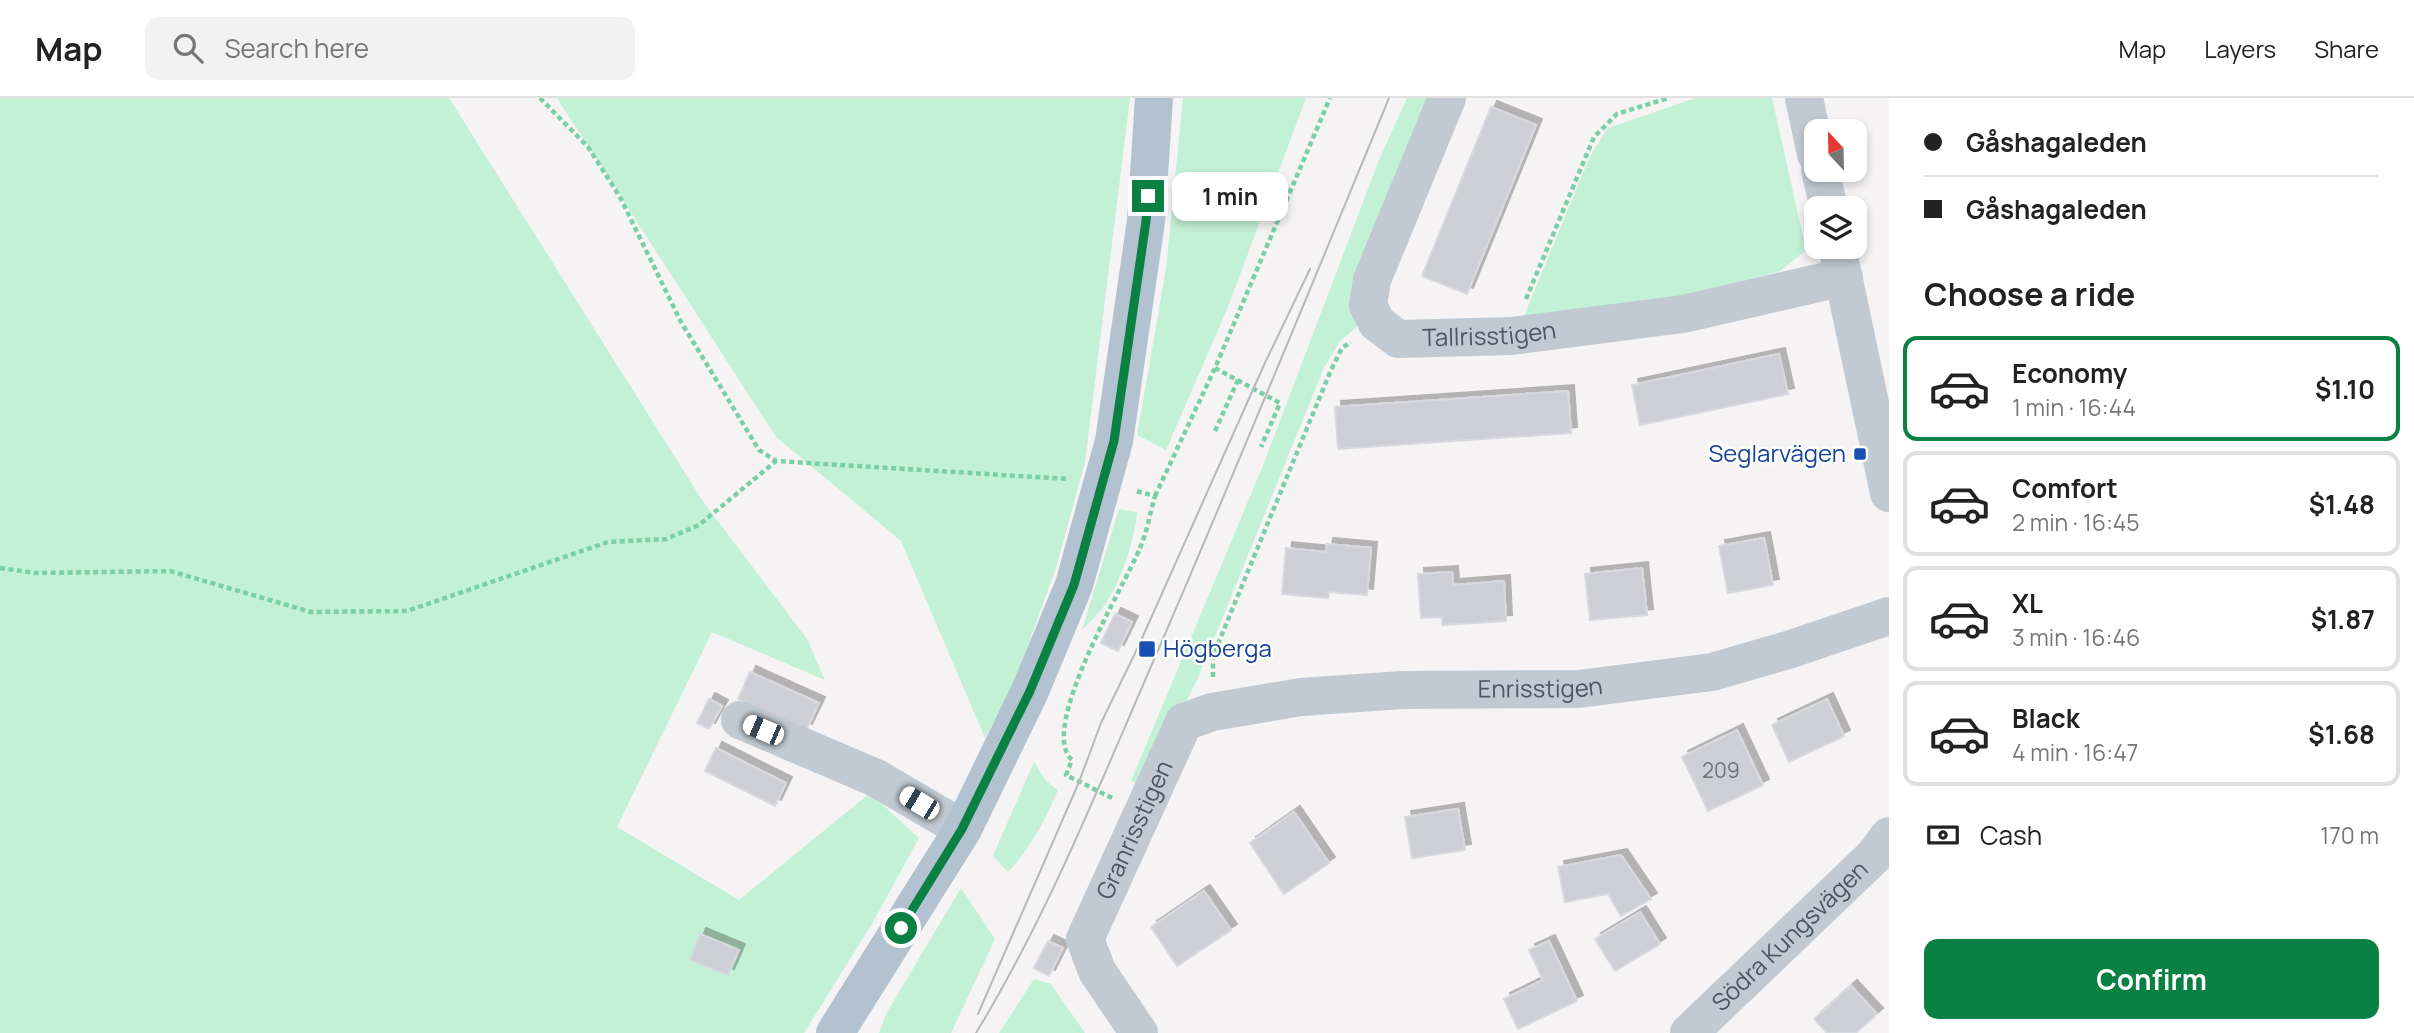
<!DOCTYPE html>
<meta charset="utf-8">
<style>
:root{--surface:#fff;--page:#f2f2f2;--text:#222;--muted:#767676;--line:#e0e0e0;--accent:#0b8043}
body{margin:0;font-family:Manrope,sans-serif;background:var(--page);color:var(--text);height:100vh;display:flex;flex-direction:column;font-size:26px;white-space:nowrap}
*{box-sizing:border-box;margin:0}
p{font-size:23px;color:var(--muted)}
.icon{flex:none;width:38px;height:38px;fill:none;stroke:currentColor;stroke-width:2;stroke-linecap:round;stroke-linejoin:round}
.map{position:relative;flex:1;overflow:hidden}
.details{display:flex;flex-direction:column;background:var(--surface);width:525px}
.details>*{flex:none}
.guide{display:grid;align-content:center;height:154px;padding:0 35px;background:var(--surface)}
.needle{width:46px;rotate:338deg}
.tools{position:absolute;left:1804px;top:21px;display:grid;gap:14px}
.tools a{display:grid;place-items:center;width:63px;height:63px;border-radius:14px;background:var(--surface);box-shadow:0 4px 10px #0003;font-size:35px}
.end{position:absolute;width:32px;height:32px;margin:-16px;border:9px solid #0b8043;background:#fff;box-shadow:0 0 0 4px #fff}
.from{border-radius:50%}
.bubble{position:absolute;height:49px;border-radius:14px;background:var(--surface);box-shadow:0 4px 10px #0003;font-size:23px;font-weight:700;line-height:49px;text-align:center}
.car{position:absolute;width:21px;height:42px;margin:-21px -10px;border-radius:9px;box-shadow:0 0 5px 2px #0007;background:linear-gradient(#fff 24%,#345 0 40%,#fff 0 76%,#345 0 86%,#fff 0)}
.guide b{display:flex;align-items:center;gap:24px;height:66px;font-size:26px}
.guide b+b{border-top:2px solid var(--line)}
.guide i{width:18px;height:18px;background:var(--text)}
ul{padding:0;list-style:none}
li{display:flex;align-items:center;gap:21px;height:105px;margin:0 14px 10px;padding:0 21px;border:4px solid var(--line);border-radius:14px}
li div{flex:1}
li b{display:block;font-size:26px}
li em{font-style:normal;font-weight:700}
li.selected{border-color:var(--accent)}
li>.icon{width:63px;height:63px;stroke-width:1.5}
h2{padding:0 35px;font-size:32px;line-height:84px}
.pay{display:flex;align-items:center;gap:18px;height:77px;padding:0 35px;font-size:26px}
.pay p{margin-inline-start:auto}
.cta{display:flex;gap:14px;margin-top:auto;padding:14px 35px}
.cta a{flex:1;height:80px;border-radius:14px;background:var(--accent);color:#fff;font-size:28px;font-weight:700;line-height:80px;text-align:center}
header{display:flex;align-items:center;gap:42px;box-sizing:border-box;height:98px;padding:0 35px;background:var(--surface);border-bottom:2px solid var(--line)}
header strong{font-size:33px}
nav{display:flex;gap:38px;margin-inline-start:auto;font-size:24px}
.search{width:490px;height:63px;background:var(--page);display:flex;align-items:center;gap:18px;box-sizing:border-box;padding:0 24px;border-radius:14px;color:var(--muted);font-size:26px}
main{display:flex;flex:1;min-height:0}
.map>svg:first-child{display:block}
</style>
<header>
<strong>Map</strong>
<div class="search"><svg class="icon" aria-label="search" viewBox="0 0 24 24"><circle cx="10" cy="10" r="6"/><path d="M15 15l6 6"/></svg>Search here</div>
<nav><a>Map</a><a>Layers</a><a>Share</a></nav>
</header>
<main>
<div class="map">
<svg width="1889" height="935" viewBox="0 0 1889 935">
<defs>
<filter id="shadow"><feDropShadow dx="6" dy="-6" stdDeviation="0" flood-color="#0004"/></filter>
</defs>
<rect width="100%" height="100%" fill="#f5f3f3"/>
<g fill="#c3f1d5">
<path d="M0,0H449L702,402L807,541L825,582L712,534L617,729L739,802L870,695L919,740L873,824L804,935H0Z"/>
<path d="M557,0H1130L1085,364L1056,470L1013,588L985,640L901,443L776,339Z"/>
<path d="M1183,0H1306L1228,209L1166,352L1137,337L1166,171Z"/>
<path d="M1407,0H1434L1359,227L1339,244L1324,270L1198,580L1144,688L1131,683L1264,365L1379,62Z"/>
<path d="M1696,0H1772L1806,152L1779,174L1662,202L1524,218L1590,58L1608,30Z"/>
<path d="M1119,411L1137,414C1135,443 1119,489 1101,512C1095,519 1088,526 1082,532Z"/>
<path d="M1034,664L1046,683L1058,692C1045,722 1031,750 1008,774L993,758Z"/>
<path d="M961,790L995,841L951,935H879L886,916Z"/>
<path d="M1034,881L1051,886L1085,935H999Z"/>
</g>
<g fill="#cdcfd5" stroke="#d7d9de" stroke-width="2" filter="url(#shadow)">
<path d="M1491,9L1536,27L1467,196L1422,178Z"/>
<path d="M1779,256L1788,296L1640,327L1632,287Z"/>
<path d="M1568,293L1571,335L1338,351L1335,309Z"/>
<path d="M1764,440L1773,487L1728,495L1719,448Z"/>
<path d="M1327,446L1371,450L1367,497L1329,494L1328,500L1282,496L1286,450L1326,454Z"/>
<path d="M1642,470L1647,517L1590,522L1585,476Z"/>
<path d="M1452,474L1453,487L1504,483L1506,523L1442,527V519L1421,520L1418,476Z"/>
<path d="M1115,516L1132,524L1118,553L1101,545Z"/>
<path d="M750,574L819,605L806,632L738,601Z"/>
<path d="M709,601L722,608L709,631L697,625Z"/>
<path d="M1827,601L1844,638L1789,664L1772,627Z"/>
<path d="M1737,632L1763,687L1708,713L1682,659Z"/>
<path d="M716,650L786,685L775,708L705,673Z"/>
<path d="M1458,711L1465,752L1412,760L1405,719Z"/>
<path d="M1294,714L1329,765L1284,796L1250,745Z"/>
<path d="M1621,757L1651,801L1621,818L1608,796L1565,804L1558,769Z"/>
<path d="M1204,793L1231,832L1177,868L1151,829Z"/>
<path d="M1640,814L1660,846L1615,873L1595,841Z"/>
<path d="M700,836L739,852L728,877L690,862Z"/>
<path d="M1048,843L1063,850L1049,878L1034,870Z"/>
<path d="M1549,843L1577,903L1518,931L1504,901L1543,882L1529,852Z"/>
<path d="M1851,888L1877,916L1856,935H1827L1814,921Z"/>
</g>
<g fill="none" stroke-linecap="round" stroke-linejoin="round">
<g stroke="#7ad0a6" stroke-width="4.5" stroke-dasharray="5 3.5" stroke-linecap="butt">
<path d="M540,0L588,49L620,99L681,224L759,352L776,363L1068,381"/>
<path d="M1526,201L1594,39L1617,16L1668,0"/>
<path d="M1215,270L1280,305L1261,349"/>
<path d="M1215,333L1238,282"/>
<path d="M1155,398L1215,270L1330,0"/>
<path d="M0,470L36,475L170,473L311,514L407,513L608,444L666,441L699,427L776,363"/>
<path d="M1213,579V558L1331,272L1342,250L1351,244"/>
<path d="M1112,700L1066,677L1072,662C1037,631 1125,487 1140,450C1147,434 1150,415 1155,398L1136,393"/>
</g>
<g stroke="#c1cad2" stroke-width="38">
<path id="s1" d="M1447,0L1372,182L1368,207L1377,225L1398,241L1511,238L1683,216L1844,179"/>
<path d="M1804,0L1816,56"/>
<path d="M1820,72L1829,110"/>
<path d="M1837,149L1889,395"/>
<path d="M740,622L876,680L963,731"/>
<path id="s2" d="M1139,935L1097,873L1085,841L1184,624L1212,614L1301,599L1403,592L1579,591L1712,574L1788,552L1889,518"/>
<path id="s3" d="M1689,935L1874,758L1889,738"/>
</g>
<path stroke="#b3c2d1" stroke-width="38" d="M835,935L963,731L1030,593L1074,487L1114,343L1146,123L1154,0"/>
<g stroke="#b5b8bd" stroke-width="2">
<path d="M978,916L1079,684L1101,625L1139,547L1264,267L1310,171"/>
<path d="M976,935C1043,825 1092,705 1143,587C1228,392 1308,196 1389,0"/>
</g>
</g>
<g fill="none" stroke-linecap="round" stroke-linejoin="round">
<path stroke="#0b8043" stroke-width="9" d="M901,830L962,731L1030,593L1074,487L1114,343L1146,123L1148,98"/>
</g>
<g fill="#1a4fb4" stroke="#fff" stroke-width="2.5">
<rect x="1853" y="349" width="14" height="14" rx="3.5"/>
<rect x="1138" y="542" width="18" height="18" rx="3.5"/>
</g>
<g text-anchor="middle" stroke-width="5" stroke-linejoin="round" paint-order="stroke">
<g font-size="21" fill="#6b747e">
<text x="1721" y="680">209</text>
</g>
<g font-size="24" fill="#4a5661" stroke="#fff">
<text dy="8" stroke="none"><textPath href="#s1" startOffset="360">Tallrisstigen</textPath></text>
<text dy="8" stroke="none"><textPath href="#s2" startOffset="707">Enrisstigen</textPath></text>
<text dy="8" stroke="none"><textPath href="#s2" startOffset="229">Granrisstigen</textPath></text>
<text dy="8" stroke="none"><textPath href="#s3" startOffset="140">Södra Kungsvägen</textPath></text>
</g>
<g font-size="24" fill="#164399" stroke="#fff" text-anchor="end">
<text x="1846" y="364">Seglarvägen</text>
<text x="1163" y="559" text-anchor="start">Högberga</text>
</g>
</g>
</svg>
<div class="tools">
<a><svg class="needle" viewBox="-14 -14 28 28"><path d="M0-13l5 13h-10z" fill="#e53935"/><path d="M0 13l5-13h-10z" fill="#767676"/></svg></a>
<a><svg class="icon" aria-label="layers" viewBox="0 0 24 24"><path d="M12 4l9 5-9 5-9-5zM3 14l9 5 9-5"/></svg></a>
</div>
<i class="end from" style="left:901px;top:830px"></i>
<i class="end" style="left:1148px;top:98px"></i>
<div class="bubble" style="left:1172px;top:74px;width:116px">1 min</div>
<i class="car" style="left:763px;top:632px;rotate:293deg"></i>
<i class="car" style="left:919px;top:705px;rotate:301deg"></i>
</div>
<section class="details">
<div class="guide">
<b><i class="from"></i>Gåshagaleden</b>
<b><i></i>Gåshagaleden</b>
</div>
<h2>Choose a ride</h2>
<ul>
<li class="selected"><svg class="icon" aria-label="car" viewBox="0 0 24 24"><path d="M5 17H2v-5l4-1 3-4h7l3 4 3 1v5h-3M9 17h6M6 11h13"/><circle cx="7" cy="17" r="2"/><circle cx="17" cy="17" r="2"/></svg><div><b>Economy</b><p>1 min · 16:44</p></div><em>$1.10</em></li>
<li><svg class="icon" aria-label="car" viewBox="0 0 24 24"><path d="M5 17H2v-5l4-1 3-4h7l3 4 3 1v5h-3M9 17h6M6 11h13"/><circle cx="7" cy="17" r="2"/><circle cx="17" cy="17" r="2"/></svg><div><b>Comfort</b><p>2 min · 16:45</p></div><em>$1.48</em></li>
<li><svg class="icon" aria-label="car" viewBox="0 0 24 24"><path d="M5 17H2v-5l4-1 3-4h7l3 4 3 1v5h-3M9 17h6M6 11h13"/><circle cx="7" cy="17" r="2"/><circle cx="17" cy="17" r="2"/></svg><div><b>XL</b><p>3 min · 16:46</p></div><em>$1.87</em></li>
<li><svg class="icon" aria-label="car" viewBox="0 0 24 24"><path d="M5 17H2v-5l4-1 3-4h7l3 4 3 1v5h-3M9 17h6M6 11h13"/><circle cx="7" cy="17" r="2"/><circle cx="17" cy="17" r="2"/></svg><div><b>Black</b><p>4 min · 16:47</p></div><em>$1.68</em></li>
</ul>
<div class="pay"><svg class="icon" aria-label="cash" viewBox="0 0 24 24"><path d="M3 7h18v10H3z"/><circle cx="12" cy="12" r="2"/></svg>Cash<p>170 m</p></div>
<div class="cta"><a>Confirm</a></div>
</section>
</main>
